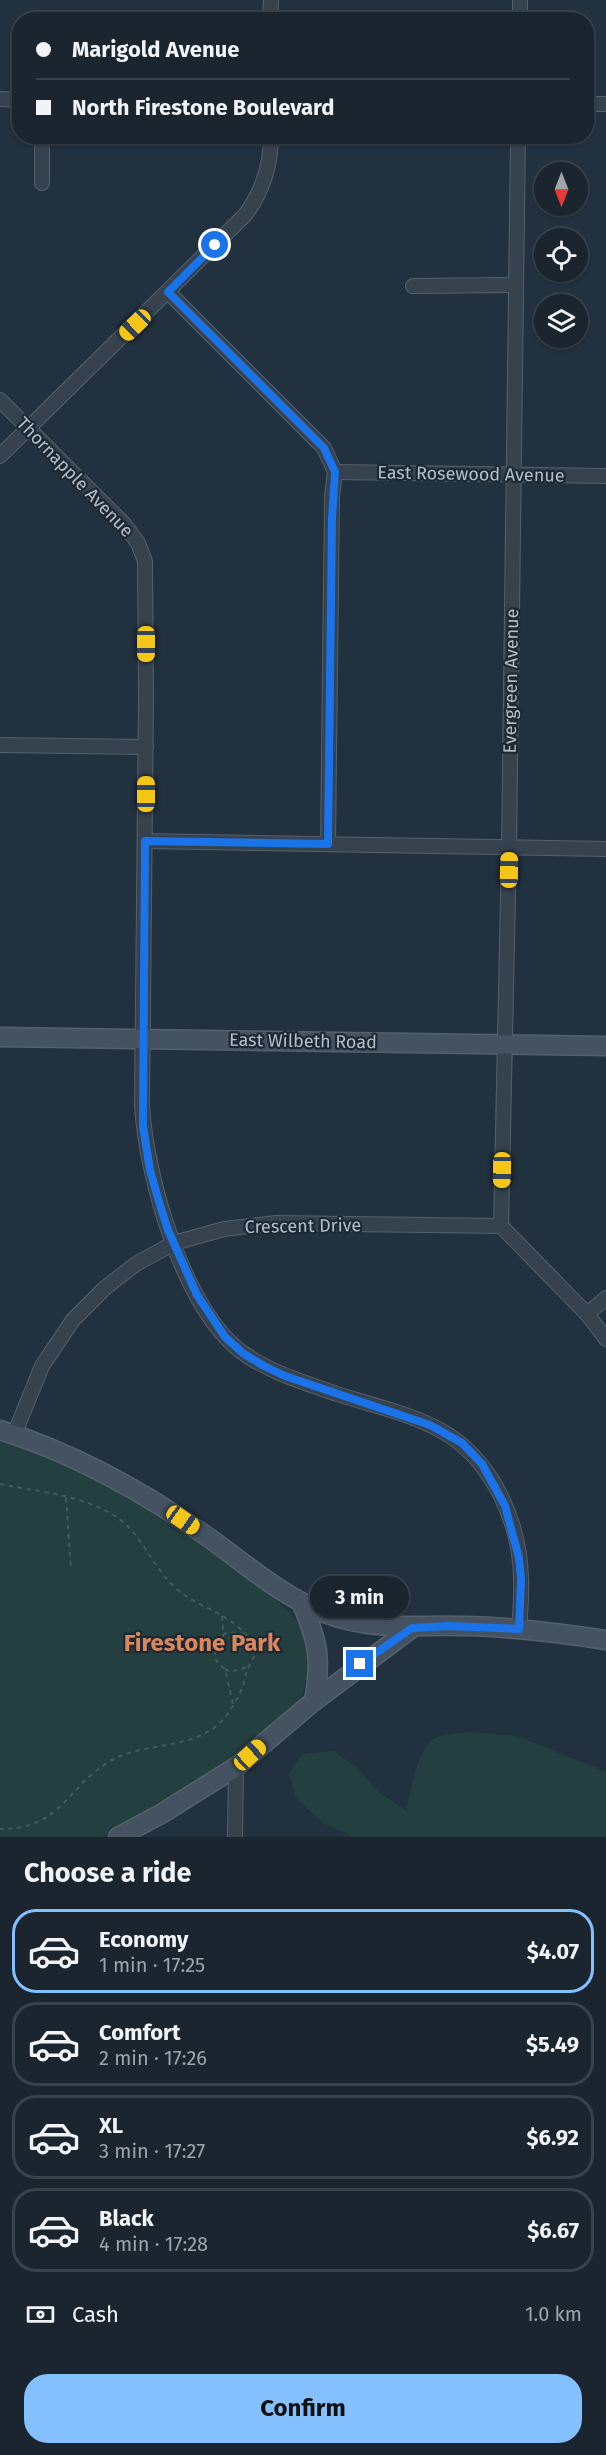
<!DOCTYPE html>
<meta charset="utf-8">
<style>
:root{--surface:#1a252f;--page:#27313b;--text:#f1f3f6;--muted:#9fa5aa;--line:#38424b;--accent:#84bffe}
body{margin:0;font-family:"Fira Sans",sans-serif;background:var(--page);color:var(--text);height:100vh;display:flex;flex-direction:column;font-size:22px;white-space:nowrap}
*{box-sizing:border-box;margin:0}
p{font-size:20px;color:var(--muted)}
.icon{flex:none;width:33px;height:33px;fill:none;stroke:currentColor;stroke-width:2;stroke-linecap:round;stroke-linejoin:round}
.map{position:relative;height:1837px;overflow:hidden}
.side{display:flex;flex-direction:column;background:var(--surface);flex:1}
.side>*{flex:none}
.banner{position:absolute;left:12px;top:12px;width:582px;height:132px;border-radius:24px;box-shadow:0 2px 4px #0004,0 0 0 2px var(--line);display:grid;align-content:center;height:132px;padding:0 24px;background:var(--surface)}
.needle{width:39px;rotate:180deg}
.controls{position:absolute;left:534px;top:162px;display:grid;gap:12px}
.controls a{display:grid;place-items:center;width:54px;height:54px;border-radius:50%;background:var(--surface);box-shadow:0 2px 4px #0004,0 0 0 2px var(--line);font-size:30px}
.end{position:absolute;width:27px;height:27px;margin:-14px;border:8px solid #1a73e8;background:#fff;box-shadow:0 0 0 3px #fff}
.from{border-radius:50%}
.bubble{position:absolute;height:42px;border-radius:21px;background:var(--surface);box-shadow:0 2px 4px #0004,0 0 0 2px var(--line);font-size:20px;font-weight:700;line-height:42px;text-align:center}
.car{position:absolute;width:18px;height:36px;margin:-18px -9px;border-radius:8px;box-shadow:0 0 4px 2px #0007;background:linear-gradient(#f5c518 24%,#345 0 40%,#f5c518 0 76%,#345 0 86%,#f5c518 0)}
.banner b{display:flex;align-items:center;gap:21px;height:57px;font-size:22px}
.banner b+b{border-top:2px solid var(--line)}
.banner i{width:15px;height:15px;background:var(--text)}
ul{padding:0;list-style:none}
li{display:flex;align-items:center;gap:18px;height:84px;margin:0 12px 9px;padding:0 12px;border:3px solid var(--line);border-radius:24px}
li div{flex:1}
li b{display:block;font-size:22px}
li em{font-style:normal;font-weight:700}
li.active{border-color:var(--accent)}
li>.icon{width:54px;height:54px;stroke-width:1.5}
h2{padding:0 24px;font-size:27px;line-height:72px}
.pay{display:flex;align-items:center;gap:15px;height:66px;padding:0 24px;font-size:22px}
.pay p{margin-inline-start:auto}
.cta{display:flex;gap:12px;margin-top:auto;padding:12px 24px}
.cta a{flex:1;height:69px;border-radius:24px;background:var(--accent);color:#111;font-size:24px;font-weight:700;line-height:69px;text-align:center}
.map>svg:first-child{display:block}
</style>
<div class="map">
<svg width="606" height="1837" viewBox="0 0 606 1837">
<rect width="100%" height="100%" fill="#22313f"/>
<g fill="#243f40">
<path d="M0,1439C108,1479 207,1536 292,1614L301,1628L308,1652L310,1668L303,1694L287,1714L247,1747L218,1769L125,1826L102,1837H0Z"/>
<path d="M468,1732L517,1736L606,1772V1837H353L323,1823L296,1798L289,1774L302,1754L333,1751L358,1768L378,1792L406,1810C411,1792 417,1749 434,1739C443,1734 459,1734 468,1732Z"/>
</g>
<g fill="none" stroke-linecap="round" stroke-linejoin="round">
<g stroke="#55616c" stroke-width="16">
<g id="street">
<path d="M270,20L271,0"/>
<path d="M520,20V0"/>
<path d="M0,99L20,100"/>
<path d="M586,104H606"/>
<path d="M42,183V136"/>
<path d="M413,286L516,285"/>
<path d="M168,292L324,448L335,472L332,496L328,844"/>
<path d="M0,400L124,524L138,543L145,561L146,698L142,1105C146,1176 184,1314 246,1355C274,1374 306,1383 337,1394C371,1405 409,1413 440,1430C492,1458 520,1522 521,1579C522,1596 520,1613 519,1629"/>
<path d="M0,456L245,215C263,191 271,166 271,136"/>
<path d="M335,472L606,476"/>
<path d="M0,745L146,747"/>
<path d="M145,841L606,849"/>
<path d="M501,1226L509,848L518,136"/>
<path d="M587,1314L606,1298"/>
<path d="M14,1435L42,1366L73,1320L105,1288L136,1264L174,1243L224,1229L276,1223L501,1226L587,1314L606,1339"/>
<path d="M235,1837L236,1767"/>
</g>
</g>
<g stroke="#55616c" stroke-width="21">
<g id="secondary">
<path d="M0,1037L606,1046"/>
<path d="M0,1430C73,1453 139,1489 202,1533C243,1561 280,1596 327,1614C376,1632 416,1624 466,1626C513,1627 560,1633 606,1640"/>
<path d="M301,1602C318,1641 322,1659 314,1701"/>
<path d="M118,1837L161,1814L236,1767L314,1701L412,1628"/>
</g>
</g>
<g stroke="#425c5c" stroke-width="2" stroke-dasharray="4.5 4.5" stroke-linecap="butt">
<path d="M0,1484C44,1493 103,1496 134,1533C149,1552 159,1574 178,1590C199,1608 228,1613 245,1634C248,1637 253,1641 254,1644C259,1656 248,1664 246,1673C244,1691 229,1716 215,1727C186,1749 143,1743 112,1760C67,1785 63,1829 0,1829"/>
<path d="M66,1498L71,1570"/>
<path d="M222,1616C222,1621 224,1631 223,1636C217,1650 207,1656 225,1669L233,1704"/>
<path d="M223,1635L228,1632L245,1634"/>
<path d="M225,1669L230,1672L247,1667"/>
</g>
<use href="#street" stroke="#36434f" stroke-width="14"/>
<use href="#secondary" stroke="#445262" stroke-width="18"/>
</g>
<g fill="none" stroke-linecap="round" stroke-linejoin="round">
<path stroke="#1a73e8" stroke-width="8" d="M215,245L168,292L324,448L335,472L332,519L328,844L145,841L143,1126L150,1170L159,1202L168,1230L197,1295L225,1337L244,1354L264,1366L285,1376L430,1425L462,1443L482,1464L505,1506L519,1558L521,1579L519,1629L448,1626L412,1628L360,1664"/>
</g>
<g text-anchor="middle" stroke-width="4.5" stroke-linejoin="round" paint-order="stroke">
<g font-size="18" fill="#b2beca" stroke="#1c2833">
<text transform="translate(471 474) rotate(1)" y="6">East Rosewood Avenue</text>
<text transform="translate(75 477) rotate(46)" y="6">Thornapple Avenue</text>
<text transform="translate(511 681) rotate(-89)" y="6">Evergreen Avenue</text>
<text transform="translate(303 1041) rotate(1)" y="6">East Wilbeth Road</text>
<text transform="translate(303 1226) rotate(-1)" y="6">Crescent Drive</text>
</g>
<g font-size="24" font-weight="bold" fill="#db875c" stroke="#1c2833">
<text x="202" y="1651">Firestone Park</text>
</g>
</g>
</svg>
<div class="controls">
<a><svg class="needle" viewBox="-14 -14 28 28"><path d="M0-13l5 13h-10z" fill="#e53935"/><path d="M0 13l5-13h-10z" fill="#9fa5aa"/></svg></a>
<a><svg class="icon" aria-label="locate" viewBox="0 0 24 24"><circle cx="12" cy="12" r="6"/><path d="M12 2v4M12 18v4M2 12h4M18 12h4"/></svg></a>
<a><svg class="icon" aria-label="layers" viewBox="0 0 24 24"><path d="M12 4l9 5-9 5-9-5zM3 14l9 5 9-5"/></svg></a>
</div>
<i class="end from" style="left:215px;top:245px"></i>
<i class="end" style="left:360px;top:1664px"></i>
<div class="bubble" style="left:310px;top:1576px;width:99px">3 min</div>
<i class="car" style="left:135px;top:325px;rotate:226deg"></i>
<i class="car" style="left:146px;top:644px;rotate:180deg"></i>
<i class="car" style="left:146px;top:794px;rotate:0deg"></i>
<i class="car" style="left:509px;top:870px;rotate:1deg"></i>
<i class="car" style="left:502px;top:1170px;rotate:181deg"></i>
<i class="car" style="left:183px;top:1520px;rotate:125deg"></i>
<i class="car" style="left:250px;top:1755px;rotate:48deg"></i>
<div class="banner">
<b><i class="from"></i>Marigold Avenue</b>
<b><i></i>North Firestone Boulevard</b>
</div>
</div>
<section class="side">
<h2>Choose a ride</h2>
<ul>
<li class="active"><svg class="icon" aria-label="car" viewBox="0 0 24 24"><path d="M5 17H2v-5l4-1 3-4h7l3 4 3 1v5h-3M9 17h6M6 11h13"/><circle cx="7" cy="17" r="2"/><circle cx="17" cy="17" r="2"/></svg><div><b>Economy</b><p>1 min · 17:25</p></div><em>$4.07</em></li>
<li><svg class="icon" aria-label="car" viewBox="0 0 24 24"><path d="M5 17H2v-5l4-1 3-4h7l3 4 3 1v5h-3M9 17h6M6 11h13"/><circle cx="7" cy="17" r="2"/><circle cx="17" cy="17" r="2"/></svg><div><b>Comfort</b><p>2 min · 17:26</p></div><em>$5.49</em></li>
<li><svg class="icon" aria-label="car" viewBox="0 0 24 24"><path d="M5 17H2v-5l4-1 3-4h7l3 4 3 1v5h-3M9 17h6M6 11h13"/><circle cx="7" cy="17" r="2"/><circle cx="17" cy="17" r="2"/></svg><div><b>XL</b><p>3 min · 17:27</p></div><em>$6.92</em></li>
<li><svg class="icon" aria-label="car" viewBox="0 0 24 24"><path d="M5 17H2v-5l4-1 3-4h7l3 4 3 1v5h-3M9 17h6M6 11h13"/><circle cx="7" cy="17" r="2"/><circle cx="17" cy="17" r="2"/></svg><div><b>Black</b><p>4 min · 17:28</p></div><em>$6.67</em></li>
</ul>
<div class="pay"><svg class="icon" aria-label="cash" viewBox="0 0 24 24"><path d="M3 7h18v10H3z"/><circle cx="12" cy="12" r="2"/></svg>Cash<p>1.0 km</p></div>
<div class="cta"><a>Confirm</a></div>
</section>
